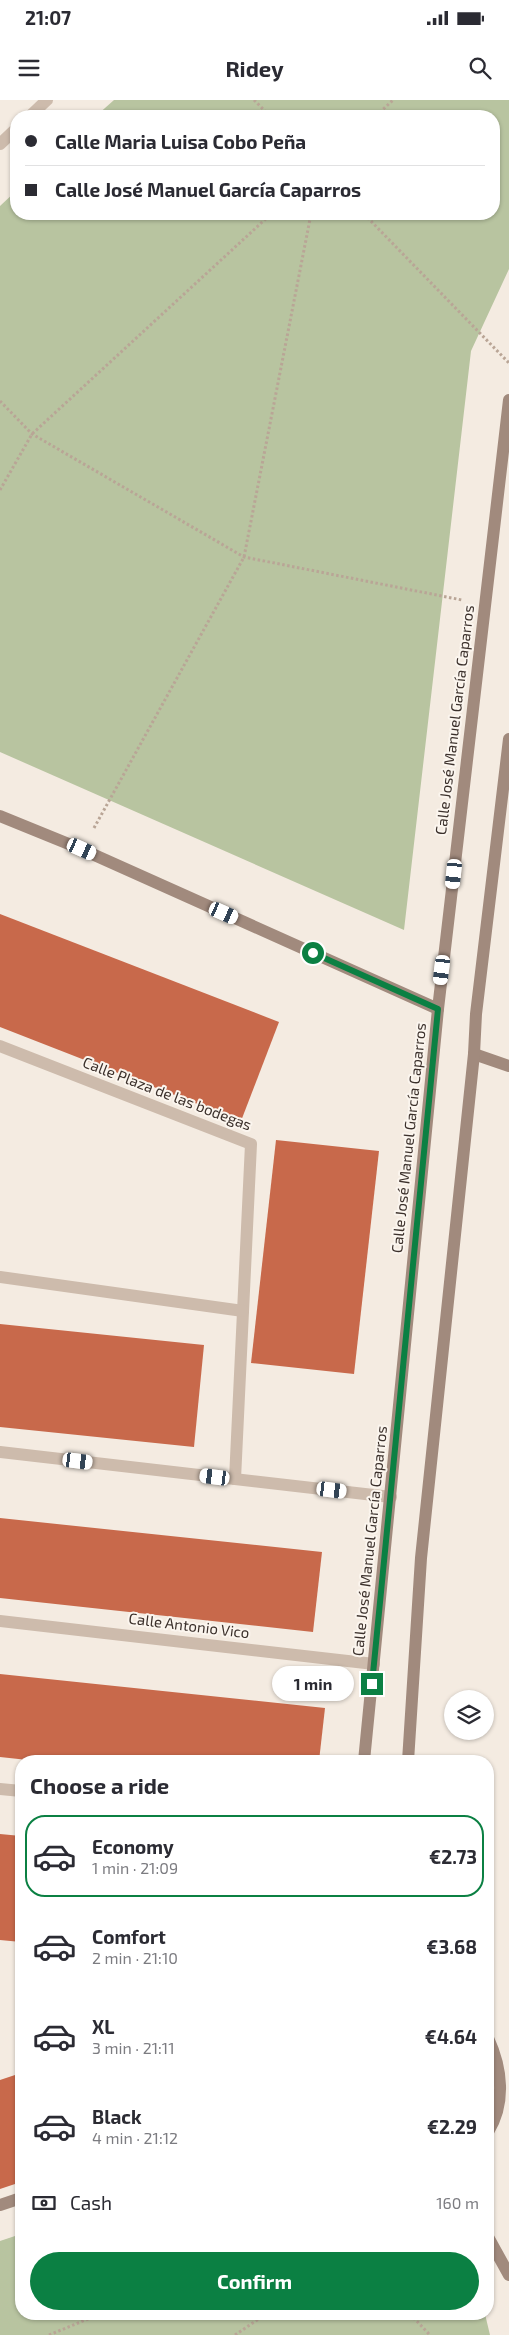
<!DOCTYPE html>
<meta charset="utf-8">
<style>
:root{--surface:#fff;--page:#f2f2f3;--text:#2b2b33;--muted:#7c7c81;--line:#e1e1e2;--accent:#0b8043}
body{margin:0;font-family:"Exo 2",sans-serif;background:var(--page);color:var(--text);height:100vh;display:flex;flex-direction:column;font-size:19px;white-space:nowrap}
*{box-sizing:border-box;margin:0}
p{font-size:16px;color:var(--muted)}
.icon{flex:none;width:28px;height:28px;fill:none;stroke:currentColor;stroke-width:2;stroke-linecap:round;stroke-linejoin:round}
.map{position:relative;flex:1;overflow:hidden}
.side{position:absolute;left:15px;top:1655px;width:479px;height:565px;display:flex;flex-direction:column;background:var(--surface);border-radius:20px;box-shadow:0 1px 4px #0004}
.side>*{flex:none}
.top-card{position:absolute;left:10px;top:10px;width:490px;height:110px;border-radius:20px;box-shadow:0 1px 4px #0004;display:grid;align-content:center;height:110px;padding:0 15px;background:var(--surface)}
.controls{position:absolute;left:444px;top:1590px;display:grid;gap:10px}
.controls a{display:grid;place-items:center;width:50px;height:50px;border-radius:50%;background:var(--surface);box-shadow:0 1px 4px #0004;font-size:25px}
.end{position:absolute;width:22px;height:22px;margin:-11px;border:6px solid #0b8043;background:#fff;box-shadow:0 0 0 2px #fff}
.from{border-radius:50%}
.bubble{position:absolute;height:35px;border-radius:18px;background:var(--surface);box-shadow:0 1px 4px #0004;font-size:16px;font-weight:700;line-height:35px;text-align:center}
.car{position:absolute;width:15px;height:30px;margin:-15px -8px;border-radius:6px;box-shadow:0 0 4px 1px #0007;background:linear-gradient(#fff 24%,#345 0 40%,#fff 0 76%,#345 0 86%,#fff 0)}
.top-card b{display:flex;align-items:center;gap:18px;height:48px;font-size:19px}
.top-card b+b{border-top:1px solid var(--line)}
.top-card i{width:12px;height:12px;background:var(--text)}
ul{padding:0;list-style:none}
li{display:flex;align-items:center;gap:15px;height:82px;margin:0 10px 8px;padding:0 5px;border:2px solid transparent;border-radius:20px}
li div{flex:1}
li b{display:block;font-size:19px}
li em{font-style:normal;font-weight:700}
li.selected{border-color:var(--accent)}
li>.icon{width:45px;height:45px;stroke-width:1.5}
h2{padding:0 15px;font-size:22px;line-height:60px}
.pay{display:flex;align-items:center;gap:12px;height:55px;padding:0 15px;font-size:19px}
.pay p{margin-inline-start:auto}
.action{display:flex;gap:10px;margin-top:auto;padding:10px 15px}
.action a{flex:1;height:58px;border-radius:30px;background:var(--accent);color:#fff;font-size:20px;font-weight:700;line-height:58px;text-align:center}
.status{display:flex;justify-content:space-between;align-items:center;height:35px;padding:0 25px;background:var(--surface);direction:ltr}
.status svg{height:14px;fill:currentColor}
header{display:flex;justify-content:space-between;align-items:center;height:65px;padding:0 15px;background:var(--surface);font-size:22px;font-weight:700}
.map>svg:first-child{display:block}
</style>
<div class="status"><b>21:07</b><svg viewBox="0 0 49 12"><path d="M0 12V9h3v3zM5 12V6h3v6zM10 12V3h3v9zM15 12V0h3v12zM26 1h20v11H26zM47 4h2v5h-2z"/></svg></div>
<header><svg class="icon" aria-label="menu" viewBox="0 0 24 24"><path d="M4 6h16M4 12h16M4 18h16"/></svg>Ridey<svg class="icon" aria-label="search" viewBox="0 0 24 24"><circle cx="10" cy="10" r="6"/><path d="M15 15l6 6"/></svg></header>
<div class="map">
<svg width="509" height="2235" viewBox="0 0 509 2235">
<rect width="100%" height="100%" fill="#f4ebe1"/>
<g fill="#b8c4a0">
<path d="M114,0H509V169L471,251L404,830L0,652V106L16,91V114H494V16H96Z"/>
<path d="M21,2134V2214H485L490,2235H0V2141Z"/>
</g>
<g fill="#c8694b">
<path d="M0,814L279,922L241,1021L0,927Z"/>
<path d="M276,1040L379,1051L354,1274L251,1263Z"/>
<path d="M0,1224L204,1245L194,1347L0,1327Z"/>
<path d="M0,1418L322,1452L313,1532L0,1498Z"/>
<path d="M0,1574L325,1608L319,1661H37L0,1657Z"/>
<path d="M0,1734L21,1736V1842L0,1840Z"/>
<path d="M21,1973V2082L0,2089V1980Z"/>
</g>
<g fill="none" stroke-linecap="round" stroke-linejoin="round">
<g stroke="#b9a596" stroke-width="3" stroke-dasharray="2.5 2.5" stroke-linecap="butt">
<path d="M254,0L270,16"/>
<path d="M376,16L393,0"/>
<path d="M364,114L509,263"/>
<path d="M0,301L32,334L244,457L462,500"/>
<path d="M0,390L32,334L271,114"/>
<path d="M94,728L244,457L311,114"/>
<path d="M410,2214L430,2235"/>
<path d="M49,2235L100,2214"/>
<path d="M235,2235L266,2214"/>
</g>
<g stroke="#cdbbac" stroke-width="12">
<path d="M30,16L47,0"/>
<path d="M0,44L16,29"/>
<path d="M0,946L251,1044L235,1379"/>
<path d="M0,1177L243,1211"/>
<path d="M0,1352L391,1397"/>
<path d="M0,1521L374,1564"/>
<path d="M0,1689L21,1691"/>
</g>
<g stroke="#a18a7d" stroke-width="12">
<path d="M0,716L81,749L438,909"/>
<path d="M474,954L509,966"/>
<path d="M364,1661L438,909L509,300"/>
<path d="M408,1661L421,1458L474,954L476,914L509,639"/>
<path d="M488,1938C502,1968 506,2003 488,2032"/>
<path d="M0,2105L21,2098"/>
<path d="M488,2137L509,2175"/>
</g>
</g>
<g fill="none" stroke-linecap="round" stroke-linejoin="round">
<path stroke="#0b8043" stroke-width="6" d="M313,853L438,909L372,1584"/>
</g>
<g text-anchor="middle" stroke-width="4" stroke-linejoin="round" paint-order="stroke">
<g font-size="15" fill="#3b302b" stroke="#fbf5ee">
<text transform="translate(455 620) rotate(-83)" y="5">Calle José Manuel García Caparros</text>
<text transform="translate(167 994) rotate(21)" y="5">Calle Plaza de las bodegas</text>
<text transform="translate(409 1038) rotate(-84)" y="5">Calle José Manuel García Caparros</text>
<text transform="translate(370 1441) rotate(-84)" y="5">Calle José Manuel García Caparros</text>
<text transform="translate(189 1526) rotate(7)" y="5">Calle Antonio Vico</text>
</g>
</g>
</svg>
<div class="controls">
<a><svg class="icon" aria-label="layers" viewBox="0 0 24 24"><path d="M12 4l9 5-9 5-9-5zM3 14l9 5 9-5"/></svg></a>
</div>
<i class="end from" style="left:313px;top:853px"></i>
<i class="end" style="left:372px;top:1584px"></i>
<div class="bubble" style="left:272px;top:1566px;width:82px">1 min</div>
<i class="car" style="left:82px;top:749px;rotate:114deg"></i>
<i class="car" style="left:454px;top:774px;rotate:186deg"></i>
<i class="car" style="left:224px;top:813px;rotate:114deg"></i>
<i class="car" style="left:442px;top:870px;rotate:187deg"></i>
<i class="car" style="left:78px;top:1361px;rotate:97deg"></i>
<i class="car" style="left:215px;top:1377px;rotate:277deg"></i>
<i class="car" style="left:332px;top:1390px;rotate:97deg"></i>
<div class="top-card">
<b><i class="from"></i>Calle Maria Luisa Cobo Peña</b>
<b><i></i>Calle José Manuel García Caparros</b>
</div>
<section class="side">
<h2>Choose a ride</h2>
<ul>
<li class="selected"><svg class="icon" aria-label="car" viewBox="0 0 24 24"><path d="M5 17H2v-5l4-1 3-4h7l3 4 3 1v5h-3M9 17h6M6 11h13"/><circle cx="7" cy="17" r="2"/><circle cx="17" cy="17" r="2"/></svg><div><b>Economy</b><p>1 min · 21:09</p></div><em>€2.73</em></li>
<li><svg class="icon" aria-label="car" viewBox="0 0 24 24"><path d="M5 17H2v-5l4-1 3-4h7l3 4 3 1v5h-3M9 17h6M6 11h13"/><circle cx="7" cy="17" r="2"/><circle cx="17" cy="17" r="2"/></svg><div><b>Comfort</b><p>2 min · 21:10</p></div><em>€3.68</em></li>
<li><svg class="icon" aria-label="car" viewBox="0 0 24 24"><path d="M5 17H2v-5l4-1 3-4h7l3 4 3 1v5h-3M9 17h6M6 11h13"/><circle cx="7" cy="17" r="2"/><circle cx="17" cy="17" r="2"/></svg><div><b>XL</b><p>3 min · 21:11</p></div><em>€4.64</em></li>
<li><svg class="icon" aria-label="car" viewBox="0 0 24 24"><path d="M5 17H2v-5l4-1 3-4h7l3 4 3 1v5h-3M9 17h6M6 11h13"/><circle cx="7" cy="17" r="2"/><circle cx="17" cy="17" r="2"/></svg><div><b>Black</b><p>4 min · 21:12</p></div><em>€2.29</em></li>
</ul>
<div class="pay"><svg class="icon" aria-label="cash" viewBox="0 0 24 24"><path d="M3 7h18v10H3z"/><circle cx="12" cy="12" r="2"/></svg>Cash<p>160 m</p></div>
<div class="action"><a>Confirm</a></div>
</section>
</div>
